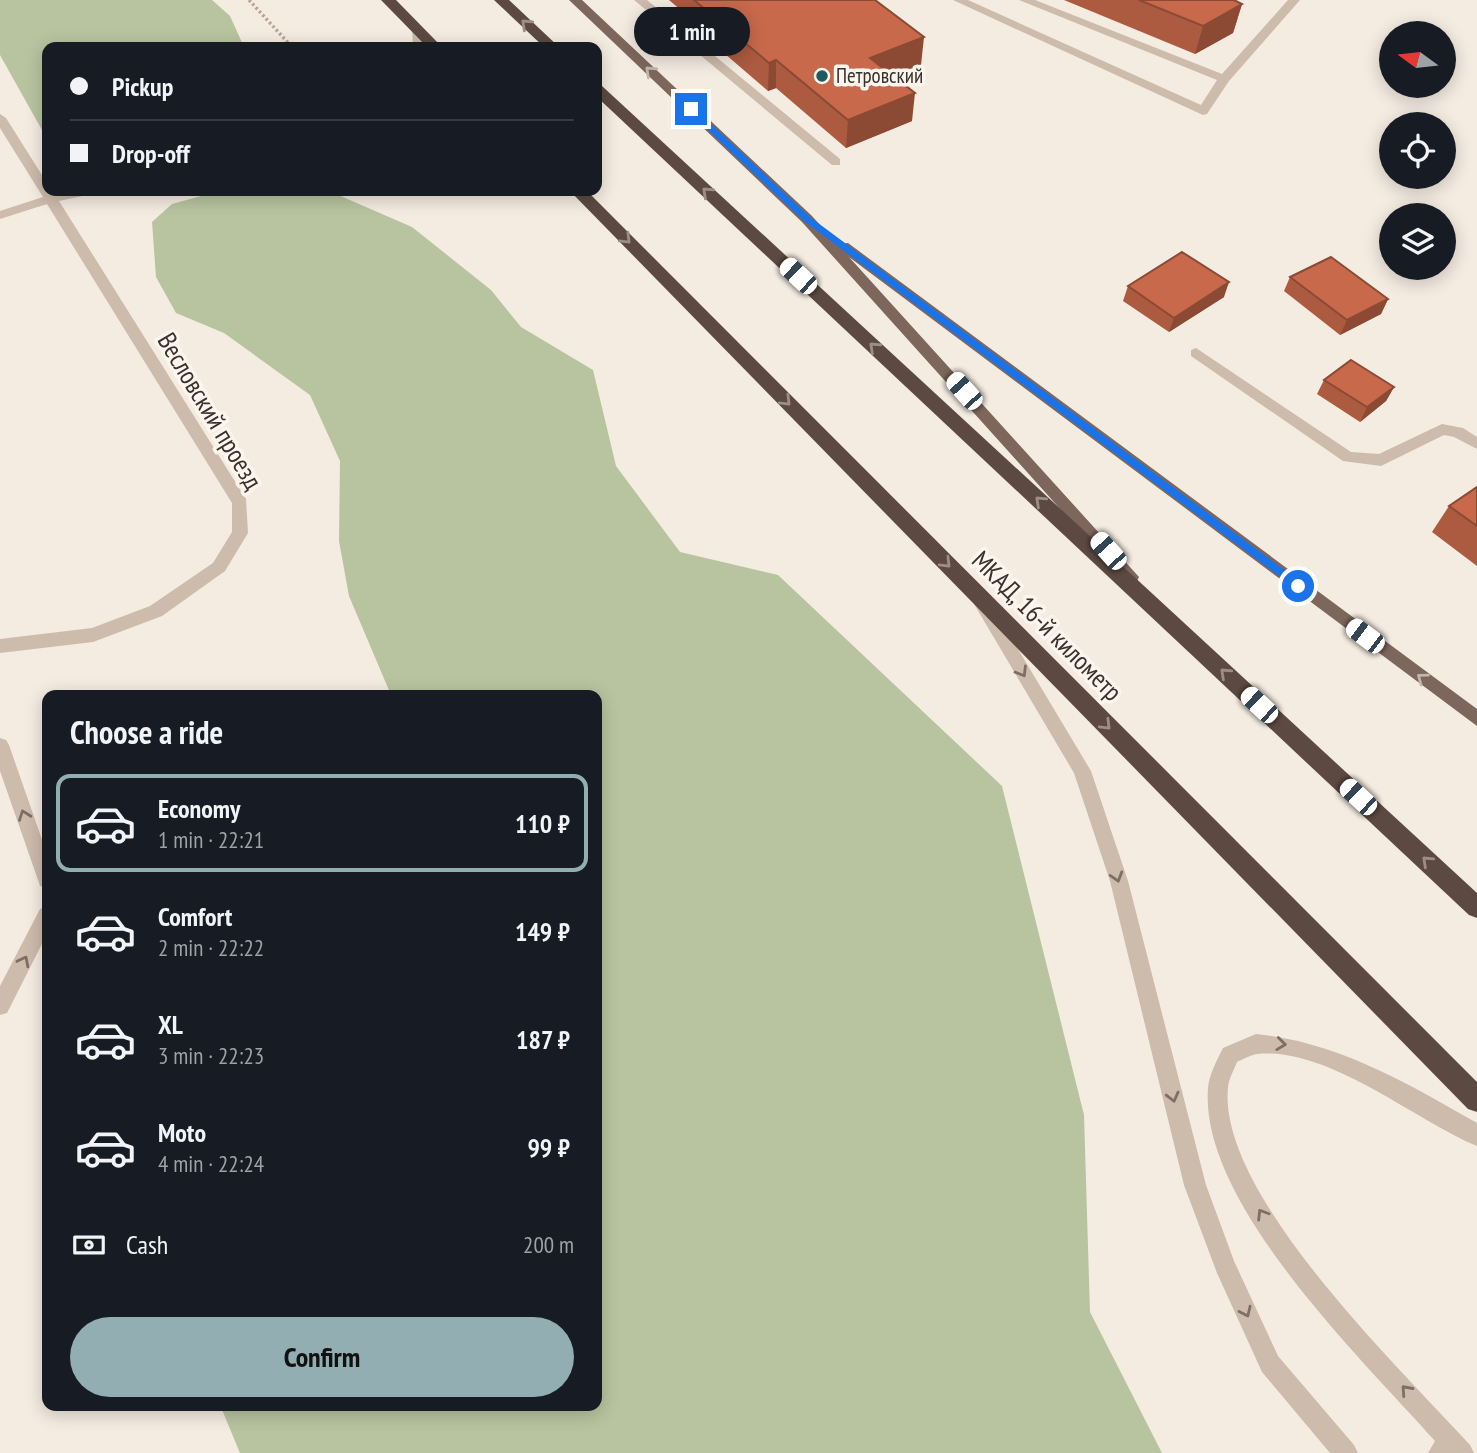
<!DOCTYPE html>
<meta charset="utf-8">
<style>
:root{--surface:#171b24;--page:#20242c;--text:#f1f3f6;--muted:#9ea1a6;--line:#363941;--accent:#92aeb2}
body{margin:0;font-family:"PT Sans Narrow",sans-serif;background:var(--page);color:var(--text);height:100vh;display:flex;flex-direction:column;font-size:26px;white-space:nowrap}
*{box-sizing:border-box;margin:0}
p{font-size:23px;color:var(--muted)}
.icon{flex:none;width:38px;height:38px;fill:none;stroke:currentColor;stroke-width:2;stroke-linecap:round;stroke-linejoin:round}
.map{position:relative;flex:1;overflow:hidden}
.panel{position:absolute;left:42px;top:690px;width:560px;height:721px;display:flex;flex-direction:column;background:var(--surface);border-radius:14px;box-shadow:0 4px 18px #0003}
.panel>*{flex:none}
.hud{position:absolute;left:42px;top:42px;width:560px;height:154px;border-radius:14px;box-shadow:0 4px 18px #0003;display:grid;align-content:center;height:154px;padding:0 28px;background:var(--surface)}
.needle{width:46px;rotate:285deg}
.controls{position:absolute;left:1379px;top:21px;display:grid;gap:14px}
.controls a{display:grid;place-items:center;width:77px;height:77px;border-radius:50%;background:var(--surface);box-shadow:0 4px 18px #0003;font-size:35px}
.end{position:absolute;width:32px;height:32px;margin:-16px;border:9px solid #1a73e8;background:#fff;box-shadow:0 0 0 4px #fff}
.from{border-radius:50%}
.bubble{position:absolute;height:49px;border-radius:24px;background:var(--surface);box-shadow:0 4px 18px #0003;font-size:23px;font-weight:600;line-height:49px;text-align:center}
.car{position:absolute;width:21px;height:42px;margin:-21px -10px;border-radius:9px;box-shadow:0 0 5px 2px #0007;background:linear-gradient(#fff 24%,#345 0 40%,#fff 0 76%,#345 0 86%,#fff 0)}
.hud b{display:flex;align-items:center;gap:24px;height:66px;font-size:26px}
.hud b+b{border-top:2px solid var(--line)}
.hud i{width:18px;height:18px;background:var(--text)}
ul{padding:0;list-style:none}
li{display:flex;align-items:center;gap:21px;height:98px;margin:0 14px 10px;padding:0 14px;border:4px solid transparent;border-radius:14px}
li div{flex:1}
li b{display:block;font-size:26px}
li em{font-style:normal;font-weight:600}
li.active{border-color:var(--accent)}
li>.icon{width:63px;height:63px;stroke-width:1.5}
h2{padding:0 28px;font-size:32px;line-height:84px}
.pay{display:flex;align-items:center;gap:18px;height:77px;padding:0 28px;font-size:26px}
.pay p{margin-inline-start:auto}
.cta{display:flex;gap:14px;margin-top:auto;padding:14px 28px}
.cta a{flex:1;height:80px;border-radius:42px;background:var(--accent);color:#111;font-size:28px;font-weight:600;line-height:80px;text-align:center}
.map>svg:first-child{display:block}
</style>
<div class="map">
<svg width="1477" height="1453" viewBox="0 0 1477 1453">
<rect width="100%" height="100%" fill="#f4ebe1"/>
<g fill="#b8c4a0">
<path d="M0,0H212L230,16L244,47H47V139L0,55Z"/>
<path d="M219,191H329L412,227L491,290L521,327L593,370L616,466L680,552L778,575L1002,786L1084,1115L1090,1312L1162,1453H240L220,1405H597V695H391L349,596L339,541L340,461L310,395L224,333L176,313L156,277L152,222L172,204Z"/>
</g>
<g fill="none" stroke-linecap="round" stroke-linejoin="round">
<path stroke="#b9a596" stroke-width="3.5" stroke-dasharray="2.5 2.5" stroke-linecap="butt" d="M249,0L292,47"/>
<g fill="#cdbbac" fill-rule="evenodd">
<path d="M634,0H647L840,159V165H832Z"/>
<path d="M953,0H968L1201,105L1217,80L1019,0H1035L1222,74L1288,0H1300L1229,81L1207,114L1203,115Z"/>
<path d="M418,27L424,30L425,47H413L412,30Z"/>
<path d="M0,114L6,118L47,183V191H52L54,194L70,191H93L92,194L59,201L246,499L248,533L225,571L162,616L93,642L0,653V639L92,628L150,606L213,563L232,532V503L47,204L0,219V211L43,197L0,128Z"/>
<path d="M1196,348L1351,452L1379,454L1442,424L1463,428L1477,437V449L1454,437L1444,435L1381,466L1343,461L1191,356V350Z"/>
<path d="M982,598L988,599L1091,771L1128,881L1206,1185L1234,1261L1278,1356L1354,1445L1358,1453H1330L1262,1372L1217,1273L1184,1185L1110,881L1074,773L974,604L976,599Z"/>
<path d="M0,738L6,740L9,745L47,854V888L40,886L38,880L0,771Z"/>
<path d="M47,906V934L7,1013L0,1015V986L40,909Z"/>
<path d="M1256,1034C1338,1042 1407,1083 1477,1123V1146C1414,1120 1329,1047 1257,1054C1251,1055 1243,1059 1237,1062C1234,1070 1229,1078 1228,1087C1217,1194 1401,1369 1470,1445L1474,1453H1428L1435,1441C1363,1360 1199,1203 1208,1088C1209,1075 1217,1060 1223,1048Z"/>
</g>
<path fill="#7d675c" fill-rule="evenodd" d="M569,0H582L812,216L837,244L848,243L1477,709V726L849,257L1139,577L1137,581H1125L802,222Z"/>
<g fill="#5c4a42" fill-rule="evenodd">
<path d="M381,0H396L442,47H427Z"/>
<path d="M494,0H509L559,47H544Z"/>
<path d="M597,85L602,86L1477,893V918L1469,915L597,97Z"/>
<path d="M570,191H587L1477,1082V1112L1468,1109Z"/>
</g>
</g>
<g fill="#ac5a40">
<path d="M669,0H875L921,65L894,76L912,121L846,148L776,88L768,91L689,23V17Z"/>
<path d="M1064,0H1234L1242,4L1233,33L1195,54Z"/>
<path d="M1290,277L1388,299L1381,314L1340,335L1284,291Z"/>
<path d="M1128,286L1224,297L1169,332L1123,301Z"/>
<path d="M1324,380L1394,387L1386,401L1360,422L1317,394Z"/>
<path d="M1477,487V566L1432,532L1449,506Z"/>
</g>
<g fill="#8c4a34">
<path d="M1242,4L1233,33L1195,54L1203,26Z"/>
<path d="M924,37L921,65L868,86L870,58Z"/>
<path d="M776,60V88L768,91L769,63Z"/>
<path d="M915,93L912,121L846,148L848,120Z"/>
<path d="M1229,282L1224,297L1169,332L1174,318Z"/>
<path d="M1388,299L1381,314L1340,335L1347,320Z"/>
<path d="M1394,387L1386,401L1360,422L1367,407Z"/>
</g>
<g fill="#c8694b" stroke="#8c4a34" stroke-width="2">
<path d="M694,0H875L924,37L870,58L915,93L848,120L776,60L769,63Z"/>
<path d="M1139,0H1234L1242,4L1203,26Z"/>
<path d="M1182,252L1229,282L1174,318L1128,286Z"/>
<path d="M1331,257L1388,299L1347,320L1290,277Z"/>
<path d="M1351,360L1394,387L1367,407L1324,380Z"/>
<path d="M1477,487V526L1449,506Z"/>
</g>
<defs><path id="oneway-chevron" d="M-2-3.5L2.5 0L-2 3.5" fill="none" stroke-width="1.6" stroke-linecap="round" stroke-linejoin="round" transform="scale(1.75)"/></defs>
<g stroke="#9c8e87">
<use href="#oneway-chevron" transform="translate(526 24) rotate(-137)"/>
<use href="#oneway-chevron" transform="translate(707 192) rotate(-137)"/>
<use href="#oneway-chevron" transform="translate(626 239) rotate(45)"/>
<use href="#oneway-chevron" transform="translate(874 347) rotate(-137)"/>
<use href="#oneway-chevron" transform="translate(786 401) rotate(45)"/>
<use href="#oneway-chevron" transform="translate(1040 501) rotate(-137)"/>
<use href="#oneway-chevron" transform="translate(946 563) rotate(45)"/>
<use href="#oneway-chevron" transform="translate(1225 673) rotate(-137)"/>
<use href="#oneway-chevron" transform="translate(1106 725) rotate(45)"/>
<use href="#oneway-chevron" transform="translate(1427 861) rotate(-137)"/>
</g>
<g stroke="#c2b5ac">
<use href="#oneway-chevron" transform="translate(650 71) rotate(-137)"/>
<use href="#oneway-chevron" transform="translate(1422 678) rotate(-143)"/>
</g>
<g stroke="#7d6f65">
<use href="#oneway-chevron" transform="translate(1022 672) rotate(59)"/>
<use href="#oneway-chevron" transform="translate(24 815) rotate(-110)"/>
<use href="#oneway-chevron" transform="translate(1117 877) rotate(73)"/>
<use href="#oneway-chevron" transform="translate(24 961) rotate(-63)"/>
<use href="#oneway-chevron" transform="translate(1281 1044) rotate(7)"/>
<use href="#oneway-chevron" transform="translate(1173 1097) rotate(76)"/>
<use href="#oneway-chevron" transform="translate(1262 1214) rotate(-122)"/>
<use href="#oneway-chevron" transform="translate(1246 1312) rotate(65)"/>
<use href="#oneway-chevron" transform="translate(1406 1390) rotate(-132)"/>
</g>
<path fill="#1a73e8" d="M688,108H694L810,217L1302,583V588H1295L804,221L688,111Z"/>
<circle fill="#1f5a5e" stroke="#fbf5ee" stroke-width="2.5" cx="822" cy="76" r="7"/>
<g text-anchor="middle" stroke-width="7" stroke-linejoin="round" paint-order="stroke">
<g font-size="21" fill="#3b302b" stroke="#fbf5ee" text-anchor="start">
<text x="836" y="83">Петровский</text>
</g>
<g font-size="26" fill="#3b302b" stroke="#fbf5ee">
<text transform="translate(210 411) rotate(59)" y="9">Весловский проезд</text>
<text transform="translate(1047 626) rotate(45)" y="9">МКАД, 16-й километр</text>
</g>
</g>
</svg>
<div class="controls">
<a><svg class="needle" viewBox="-14 -14 28 28"><path d="M0-13l5 13h-10z" fill="#e53935"/><path d="M0 13l5-13h-10z" fill="#9ea1a6"/></svg></a>
<a><svg class="icon" aria-label="locate" viewBox="0 0 24 24"><circle cx="12" cy="12" r="6"/><path d="M12 2v4M12 18v4M2 12h4M18 12h4"/></svg></a>
<a><svg class="icon" aria-label="layers" viewBox="0 0 24 24"><path d="M12 4l9 5-9 5-9-5zM3 14l9 5 9-5"/></svg></a>
</div>
<i class="end from" style="left:1298px;top:586px"></i>
<i class="end" style="left:691px;top:109px"></i>
<div class="bubble" style="left:634px;top:7px;width:116px">1 min</div>
<i class="car" style="left:798px;top:276px;rotate:313deg"></i>
<i class="car" style="left:964px;top:391px;rotate:318deg"></i>
<i class="car" style="left:1108px;top:551px;rotate:318deg"></i>
<i class="car" style="left:1365px;top:636px;rotate:307deg"></i>
<i class="car" style="left:1259px;top:705px;rotate:313deg"></i>
<i class="car" style="left:1358px;top:797px;rotate:313deg"></i>
<div class="hud">
<b><i class="from"></i>Pickup</b>
<b><i></i>Drop-off</b>
</div>
<section class="panel">
<h2>Choose a ride</h2>
<ul>
<li class="active"><svg class="icon" aria-label="car" viewBox="0 0 24 24"><path d="M5 17H2v-5l4-1 3-4h7l3 4 3 1v5h-3M9 17h6M6 11h13"/><circle cx="7" cy="17" r="2"/><circle cx="17" cy="17" r="2"/></svg><div><b>Economy</b><p>1 min · 22:21</p></div><em>110 ₽</em></li>
<li><svg class="icon" aria-label="car" viewBox="0 0 24 24"><path d="M5 17H2v-5l4-1 3-4h7l3 4 3 1v5h-3M9 17h6M6 11h13"/><circle cx="7" cy="17" r="2"/><circle cx="17" cy="17" r="2"/></svg><div><b>Comfort</b><p>2 min · 22:22</p></div><em>149 ₽</em></li>
<li><svg class="icon" aria-label="car" viewBox="0 0 24 24"><path d="M5 17H2v-5l4-1 3-4h7l3 4 3 1v5h-3M9 17h6M6 11h13"/><circle cx="7" cy="17" r="2"/><circle cx="17" cy="17" r="2"/></svg><div><b>XL</b><p>3 min · 22:23</p></div><em>187 ₽</em></li>
<li><svg class="icon" aria-label="car" viewBox="0 0 24 24"><path d="M5 17H2v-5l4-1 3-4h7l3 4 3 1v5h-3M9 17h6M6 11h13"/><circle cx="7" cy="17" r="2"/><circle cx="17" cy="17" r="2"/></svg><div><b>Moto</b><p>4 min · 22:24</p></div><em>99 ₽</em></li>
</ul>
<div class="pay"><svg class="icon" aria-label="cash" viewBox="0 0 24 24"><path d="M3 7h18v10H3z"/><circle cx="12" cy="12" r="2"/></svg>Cash<p>200 m</p></div>
<div class="cta"><a>Confirm</a></div>
</section>
</div>
